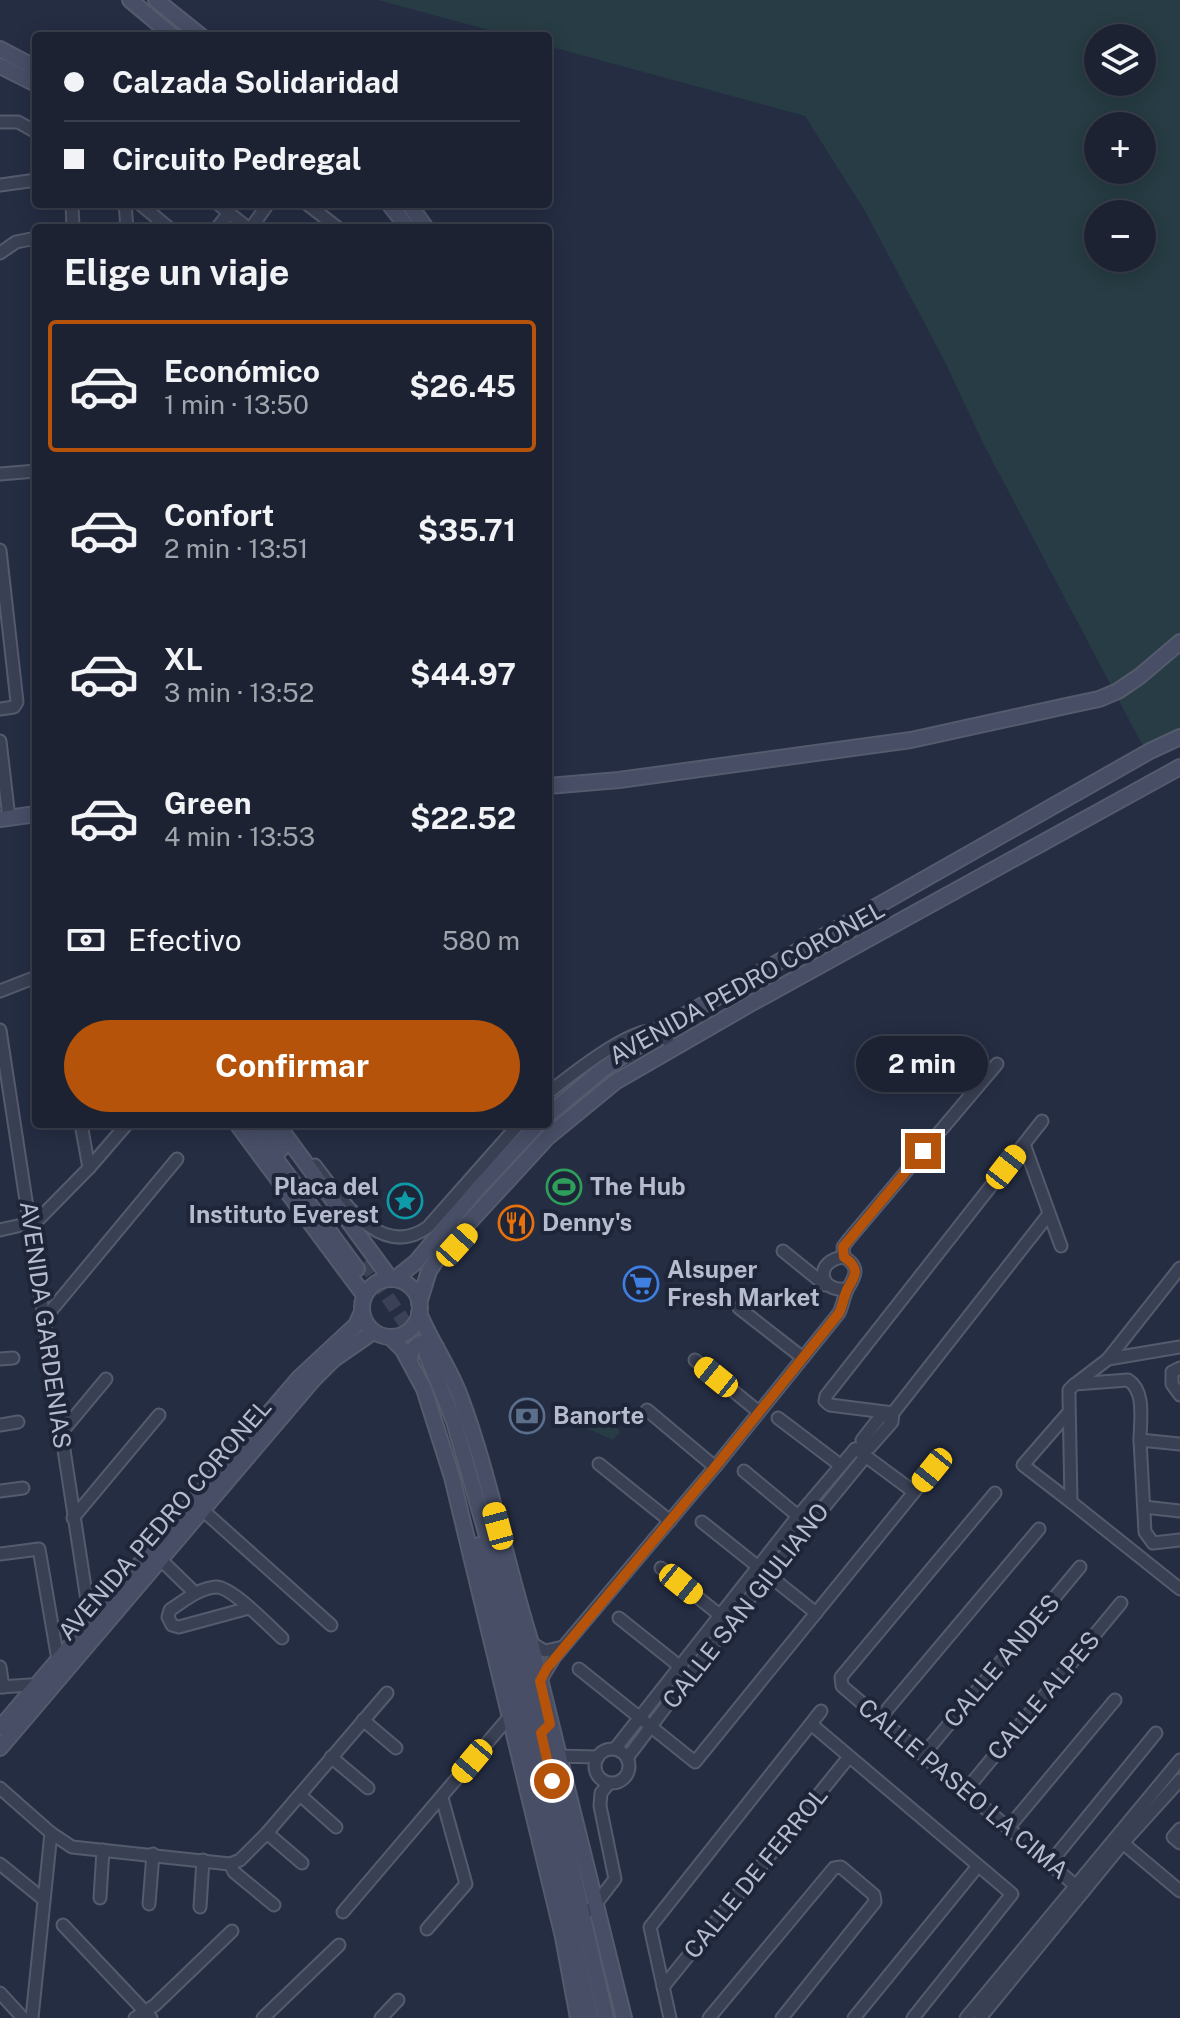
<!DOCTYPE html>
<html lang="es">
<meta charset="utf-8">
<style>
:root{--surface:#1c2232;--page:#292f3e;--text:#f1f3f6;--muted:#a0a4ac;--line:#3a3f4d;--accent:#b45309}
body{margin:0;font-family:"Public Sans",sans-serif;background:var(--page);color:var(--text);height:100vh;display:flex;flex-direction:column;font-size:30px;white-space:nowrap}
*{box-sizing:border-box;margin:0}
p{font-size:26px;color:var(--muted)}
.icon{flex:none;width:44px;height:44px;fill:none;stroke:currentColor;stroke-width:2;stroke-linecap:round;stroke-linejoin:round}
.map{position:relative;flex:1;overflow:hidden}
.side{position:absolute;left:32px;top:224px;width:520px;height:904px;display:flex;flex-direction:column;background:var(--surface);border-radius:8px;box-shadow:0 4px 20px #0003,0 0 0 2px var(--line)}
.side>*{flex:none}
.banner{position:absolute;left:32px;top:32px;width:520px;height:176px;border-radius:8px;box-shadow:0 4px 20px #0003,0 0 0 2px var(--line);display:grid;align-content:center;height:176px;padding:0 32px;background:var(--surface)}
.buttons{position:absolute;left:1084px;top:24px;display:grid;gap:16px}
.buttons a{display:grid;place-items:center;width:72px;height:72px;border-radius:50%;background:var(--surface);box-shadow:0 4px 20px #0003,0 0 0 2px var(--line);font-size:40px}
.end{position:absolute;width:36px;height:36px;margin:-18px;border:10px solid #b45309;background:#fff;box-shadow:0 0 0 4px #fff}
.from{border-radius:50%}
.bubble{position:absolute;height:56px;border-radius:28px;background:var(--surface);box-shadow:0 4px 20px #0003,0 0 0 2px var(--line);font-size:26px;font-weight:700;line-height:56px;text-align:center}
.car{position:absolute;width:24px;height:48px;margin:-24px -12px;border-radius:10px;box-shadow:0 0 6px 2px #0007;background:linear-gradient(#f5c518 24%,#345 0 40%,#f5c518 0 76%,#345 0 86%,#f5c518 0)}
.banner b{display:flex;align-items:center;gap:28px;height:76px;font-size:30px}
.banner b+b{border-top:2px solid var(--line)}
.banner i{width:20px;height:20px;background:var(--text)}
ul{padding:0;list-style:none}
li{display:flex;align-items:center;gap:24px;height:132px;margin:0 16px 12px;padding:0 16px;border:4px solid transparent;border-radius:8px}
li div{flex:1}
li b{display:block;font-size:30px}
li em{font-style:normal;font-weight:700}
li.active{border-color:var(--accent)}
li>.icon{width:72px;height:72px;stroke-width:1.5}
h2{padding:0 32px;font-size:36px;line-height:96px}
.pay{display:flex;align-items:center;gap:20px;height:88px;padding:0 32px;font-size:30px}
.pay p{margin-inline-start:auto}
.primary-button{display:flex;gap:16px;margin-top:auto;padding:16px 32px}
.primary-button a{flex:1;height:92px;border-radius:48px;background:var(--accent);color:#fff;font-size:32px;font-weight:700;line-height:92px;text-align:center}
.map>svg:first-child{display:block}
</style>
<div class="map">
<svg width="1180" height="2018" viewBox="0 0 1180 2018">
<rect width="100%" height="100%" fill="#252d43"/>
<g fill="#273c44" fill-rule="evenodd">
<path d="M378,0H1180V732L1144,748L984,445L944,360L865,211L805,116L548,46V36H511ZM1098,38H1142V82H1098ZM1098,126H1142V170H1098ZM1098,214H1142V258H1098Z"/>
<path d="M605,1407L620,1432L613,1440L586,1428Z"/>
</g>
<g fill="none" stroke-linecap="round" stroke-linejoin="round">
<path stroke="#3b4258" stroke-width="14" stroke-dasharray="14 7" stroke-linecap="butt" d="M364,1262L424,1351"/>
<g stroke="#545b6d" stroke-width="15">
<g id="street">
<path d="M0,122H18L36,132"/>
<path d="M0,185L36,180"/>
<path d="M72,204L73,228"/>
<path d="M125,204L127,228"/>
<path d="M140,204L169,228"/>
<path d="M218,204L248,228"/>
<path d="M307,204L338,228"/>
<path d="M217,228L229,213"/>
<path d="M251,228L268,204"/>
<path d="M0,253L16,242L36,238"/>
<path d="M0,474L36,471"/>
<path d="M0,550L17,702L14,707L0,709"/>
<path d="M0,741L9,818"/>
<path d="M0,991L36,977"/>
<path d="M0,1030L88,1607L92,1618"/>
<path d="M548,1093C571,1075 631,1026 660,1030L672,1047"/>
<path d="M81,1124L89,1168"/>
<path d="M1024,1144L1061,1246"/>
<path d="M315,1165C340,1197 380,1262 428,1227L519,1124"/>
<path d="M31,1227L89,1168L127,1124"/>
<path d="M0,1230L22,1225L31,1227"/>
<path d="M783,1251L825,1285"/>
<path d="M844,1257L843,1247L849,1239L997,1064"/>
<path d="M844,1257C814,1260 818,1293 847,1289"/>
<path d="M739,1308L803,1358"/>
<path d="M44,1319L177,1159"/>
<path d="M0,1359L13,1358"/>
<path d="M1108,1359L1180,1268"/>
<path d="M695,1360L759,1412"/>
<path d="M1180,1368L1172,1372V1384L1180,1395"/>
<path d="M1078,1382L1108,1359L1180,1347"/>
<path d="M647,1410L715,1467"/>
<path d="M1069,1412L1023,1465L1071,1502L1069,1397V1390L1075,1384L1128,1380C1146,1391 1140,1421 1140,1440L1180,1444"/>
<path d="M893,1413L830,1405L825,1401L826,1396L1042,1121"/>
<path d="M778,1418L840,1465"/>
<path d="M0,1425L18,1422"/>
<path d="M61,1433L106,1379"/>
<path d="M1140,1440L1145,1532L1153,1543L1180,1540"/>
<path d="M855,1449L870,1447L892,1422L893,1413L1049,1214"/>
<path d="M860,1452L914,1492"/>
<path d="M865,1452L862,1440L880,1417L889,1415"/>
<path d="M599,1464L670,1521"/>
<path d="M744,1471L798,1516"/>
<path d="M0,1491L23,1488"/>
<path d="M995,1493L841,1677L842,1686L1083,1892"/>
<path d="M1071,1502L1180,1589"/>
<path d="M197,1505L331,1625"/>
<path d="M1144,1507L1180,1511"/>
<path d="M73,1518L159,1415"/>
<path d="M702,1522L816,1613"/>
<path d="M0,1554L39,1549L58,1660"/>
<path d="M160,1559L195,1593"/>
<path d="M661,1568L726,1620"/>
<path d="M249,1608L179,1627L172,1625L168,1617L170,1610C184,1601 199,1588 216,1587C231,1586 270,1627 282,1638"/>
<path d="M619,1618L683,1669"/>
<path d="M531,1643L545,1651L563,1647"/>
<path d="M0,1667L3,1687"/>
<path d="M579,1669L695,1762L932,1470"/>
<path d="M540,1681L554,1658L715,1467L839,1313C843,1305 844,1295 848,1288C856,1275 860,1267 844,1257"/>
<path d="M0,1687L44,1684"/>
<path d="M880,1718L1039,1529"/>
<path d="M363,1720L396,1748"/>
<path d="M811,1724L1012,1894L913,2018"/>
<path d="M615,1749L798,1516L855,1449"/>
<circle cx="612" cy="1766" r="17"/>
<path d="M924,1754L1080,1567"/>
<path d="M555,1756L598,1757"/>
<path d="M331,1757L368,1788"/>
<path d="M627,1758L730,1622L866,1456"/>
<path d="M0,1788L51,1833L72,1847L230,1864L240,1860L267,1833L387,1693"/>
<path d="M966,1790L1121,1603"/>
<path d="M300,1795L336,1827"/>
<path d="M1009,1827L1115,1700"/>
<path d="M1180,1829L1173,1837L1180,1843"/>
<path d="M267,1833L302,1863"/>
<path d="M1118,1839L1180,1891"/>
<path d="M1050,1863L1156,1733"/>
<path d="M0,1864L43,1899"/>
<path d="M230,1864L234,1872L274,1905"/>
<path d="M100,1898L103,1850"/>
<path d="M149,1904L153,1854"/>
<path d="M200,1907L203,1860"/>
<path d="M343,1912L510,1716"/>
<path d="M583,1915L595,1905L615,1879L600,1806L601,1793L609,1783"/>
<path d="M63,1925L151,2018"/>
<path d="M427,1929L466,1884L442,1798"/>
<path d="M663,1987L849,1757"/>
<path d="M0,1993L23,2018"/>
<path d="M32,2018L51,1833"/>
<path d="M135,2018L155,2005L232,1931"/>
<path d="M263,2018L339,1945"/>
<path d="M381,2018L398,2000"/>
<path d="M670,2018L650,1927L821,1711"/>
<path d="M709,2018L834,1868L841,1867L874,1895L875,1902L782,2018"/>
<path d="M854,2018L978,1866"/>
<path d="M966,2018L1180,1760"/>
<path d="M980,2018L1123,1843L1180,1780"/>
</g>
</g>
<g stroke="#545b6d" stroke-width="18">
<g id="secondary">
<path d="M130,0L173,36"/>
<path d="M156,0L201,36"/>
<path d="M0,49L36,68"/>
<path d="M0,66L36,84"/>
<path d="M389,204L408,228"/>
<path d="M409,204L426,228"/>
<path d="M548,786L619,780L911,740L1066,706L1099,699L1118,691L1140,676L1180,642"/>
<path d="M0,819L36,814"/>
<path d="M548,1115L602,1070L673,1022L1150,751L1180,737"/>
<path d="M237,1124L364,1295"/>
<path d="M250,1124L357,1269"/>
<path d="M263,1124L281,1149"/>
<path d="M277,1124L390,1278"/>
<path d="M396,1278L416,1262L479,1187L538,1124"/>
<circle cx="391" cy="1308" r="29"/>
<path d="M419,1303L429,1271L441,1253L548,1137L615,1082L750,1004L1180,767"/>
<path d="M419,1313C431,1342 449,1367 460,1396C490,1476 505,1561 531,1643L624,2018"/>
<path d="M390,1337L403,1350L424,1389L452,1477L563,1937L578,2018"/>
<path d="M427,1355L454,1421L508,1609L546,1754L606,2018"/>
<path d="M410,1362L411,1351L420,1343H431L436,1347"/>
<path d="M479,1545L541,1792L591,2018"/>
<path d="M0,1728L299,1378L356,1325L362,1312"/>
<path d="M0,1748L313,1380L334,1359L373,1332"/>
</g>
</g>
<use href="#street" stroke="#394053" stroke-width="11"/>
<use href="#secondary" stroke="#474e66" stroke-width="14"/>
</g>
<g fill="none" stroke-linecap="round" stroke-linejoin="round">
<path stroke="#b45309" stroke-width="10" d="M552,1781L541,1733L550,1724L540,1681L547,1668L715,1467L839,1313C843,1305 844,1295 848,1288C856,1275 860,1268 844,1257L843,1247L923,1151"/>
</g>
<defs>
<g id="stadium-ring" transform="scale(1.8)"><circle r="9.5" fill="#1e2538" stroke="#2e9e5b" stroke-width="1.5"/><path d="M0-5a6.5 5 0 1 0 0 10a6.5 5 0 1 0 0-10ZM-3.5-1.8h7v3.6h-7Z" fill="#2e9e5b"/></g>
<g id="sight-ring" transform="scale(1.8)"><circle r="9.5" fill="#1e2538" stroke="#0f9aa8" stroke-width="1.5"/><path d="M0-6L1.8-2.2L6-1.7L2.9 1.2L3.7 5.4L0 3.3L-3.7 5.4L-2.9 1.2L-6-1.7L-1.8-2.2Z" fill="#0f9aa8"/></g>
<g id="restaurant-ring" transform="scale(1.8)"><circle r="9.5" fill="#1e2538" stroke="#e8710a" stroke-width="1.5"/><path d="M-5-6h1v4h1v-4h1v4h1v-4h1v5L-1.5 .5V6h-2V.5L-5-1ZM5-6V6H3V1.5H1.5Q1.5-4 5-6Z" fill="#e8710a"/></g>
<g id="supermarket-ring" transform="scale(1.8)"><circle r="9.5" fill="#1e2538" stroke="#3f7fe0" stroke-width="1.5"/><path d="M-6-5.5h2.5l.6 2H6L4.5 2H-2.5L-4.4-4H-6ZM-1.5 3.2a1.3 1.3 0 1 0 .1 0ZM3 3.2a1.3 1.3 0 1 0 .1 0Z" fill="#3f7fe0"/></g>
<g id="bank-ring" transform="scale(1.8)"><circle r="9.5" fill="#1e2538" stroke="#5c6f8a" stroke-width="1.5"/><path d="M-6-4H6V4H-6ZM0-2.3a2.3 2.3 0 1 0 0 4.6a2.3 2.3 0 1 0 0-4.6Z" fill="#5c6f8a"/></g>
</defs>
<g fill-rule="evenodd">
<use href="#stadium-ring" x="564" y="1187"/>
<use href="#sight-ring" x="405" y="1201"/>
<use href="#restaurant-ring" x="516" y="1223"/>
<use href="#supermarket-ring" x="641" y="1284"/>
<use href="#bank-ring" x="527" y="1416"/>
</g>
<g text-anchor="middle" stroke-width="8" stroke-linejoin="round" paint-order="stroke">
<g font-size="24" fill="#b6bbcd" stroke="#1e2538">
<text transform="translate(747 983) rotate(-29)" y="8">AVENIDA PEDRO CORONEL</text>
<text transform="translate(45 1325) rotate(82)" y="8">AVENIDA GARDENIAS</text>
<text transform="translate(165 1520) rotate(-49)" y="8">AVENIDA PEDRO CORONEL</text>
<text transform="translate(746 1606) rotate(-52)" y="8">CALLE SAN GIULIANO</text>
<text transform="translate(1002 1661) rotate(-50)" y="8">CALLE ANDES</text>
<text transform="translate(1044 1696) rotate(-50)" y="8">CALLE ALPES</text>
<text transform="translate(963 1789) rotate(40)" y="8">CALLE PASEO LA CIMA</text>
<text transform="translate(756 1873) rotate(-51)" y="8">CALLE DE FERROL</text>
</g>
<g font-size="24" font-weight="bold" fill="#b6bbcd" stroke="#1e2538" text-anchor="start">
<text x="379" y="1195" text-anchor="end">Placa del<tspan x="379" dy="28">Instituto Everest</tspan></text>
<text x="590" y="1195">The Hub</text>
<text x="542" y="1231">Denny's</text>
<text x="667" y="1278">Alsuper<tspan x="667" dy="28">Fresh Market</tspan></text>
<text x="553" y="1424">Banorte</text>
</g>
</g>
</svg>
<div class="buttons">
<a><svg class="icon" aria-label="layers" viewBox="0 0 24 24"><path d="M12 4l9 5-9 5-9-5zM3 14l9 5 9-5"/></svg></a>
<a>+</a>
<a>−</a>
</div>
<i class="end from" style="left:552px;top:1781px"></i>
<i class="end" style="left:923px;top:1151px"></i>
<div class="bubble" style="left:856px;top:1036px;width:132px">2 min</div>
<i class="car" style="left:1006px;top:1167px;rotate:38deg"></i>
<i class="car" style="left:457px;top:1245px;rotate:42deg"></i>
<i class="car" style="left:716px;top:1377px;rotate:309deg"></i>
<i class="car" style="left:932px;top:1470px;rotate:219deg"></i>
<i class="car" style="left:498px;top:1526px;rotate:345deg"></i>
<i class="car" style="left:681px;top:1584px;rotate:129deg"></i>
<i class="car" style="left:472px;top:1761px;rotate:220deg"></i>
<div class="banner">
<b><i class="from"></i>Calzada Solidaridad</b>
<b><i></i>Circuito Pedregal</b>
</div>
<section class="side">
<h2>Elige un viaje</h2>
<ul>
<li class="active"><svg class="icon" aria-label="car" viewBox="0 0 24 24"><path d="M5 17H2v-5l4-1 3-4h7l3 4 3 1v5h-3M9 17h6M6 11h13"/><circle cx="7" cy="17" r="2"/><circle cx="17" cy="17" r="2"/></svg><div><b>Económico</b><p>1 min · 13:50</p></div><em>$26.45</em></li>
<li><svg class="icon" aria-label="car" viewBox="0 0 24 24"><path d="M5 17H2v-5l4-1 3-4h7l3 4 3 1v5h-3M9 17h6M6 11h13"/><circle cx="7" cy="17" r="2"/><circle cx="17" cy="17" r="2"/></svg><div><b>Confort</b><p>2 min · 13:51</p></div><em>$35.71</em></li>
<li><svg class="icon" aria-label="car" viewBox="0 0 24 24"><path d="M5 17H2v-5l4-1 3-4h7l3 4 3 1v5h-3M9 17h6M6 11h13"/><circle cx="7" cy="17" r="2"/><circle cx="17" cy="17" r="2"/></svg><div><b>XL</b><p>3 min · 13:52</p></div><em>$44.97</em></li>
<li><svg class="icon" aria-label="car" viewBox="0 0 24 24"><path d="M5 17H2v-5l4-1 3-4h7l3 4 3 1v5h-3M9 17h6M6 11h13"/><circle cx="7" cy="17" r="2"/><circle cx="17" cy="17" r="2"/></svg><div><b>Green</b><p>4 min · 13:53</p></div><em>$22.52</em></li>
</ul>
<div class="pay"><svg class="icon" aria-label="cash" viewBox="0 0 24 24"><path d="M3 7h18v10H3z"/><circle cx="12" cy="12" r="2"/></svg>Efectivo<p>580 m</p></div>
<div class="primary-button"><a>Confirmar</a></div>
</section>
</div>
